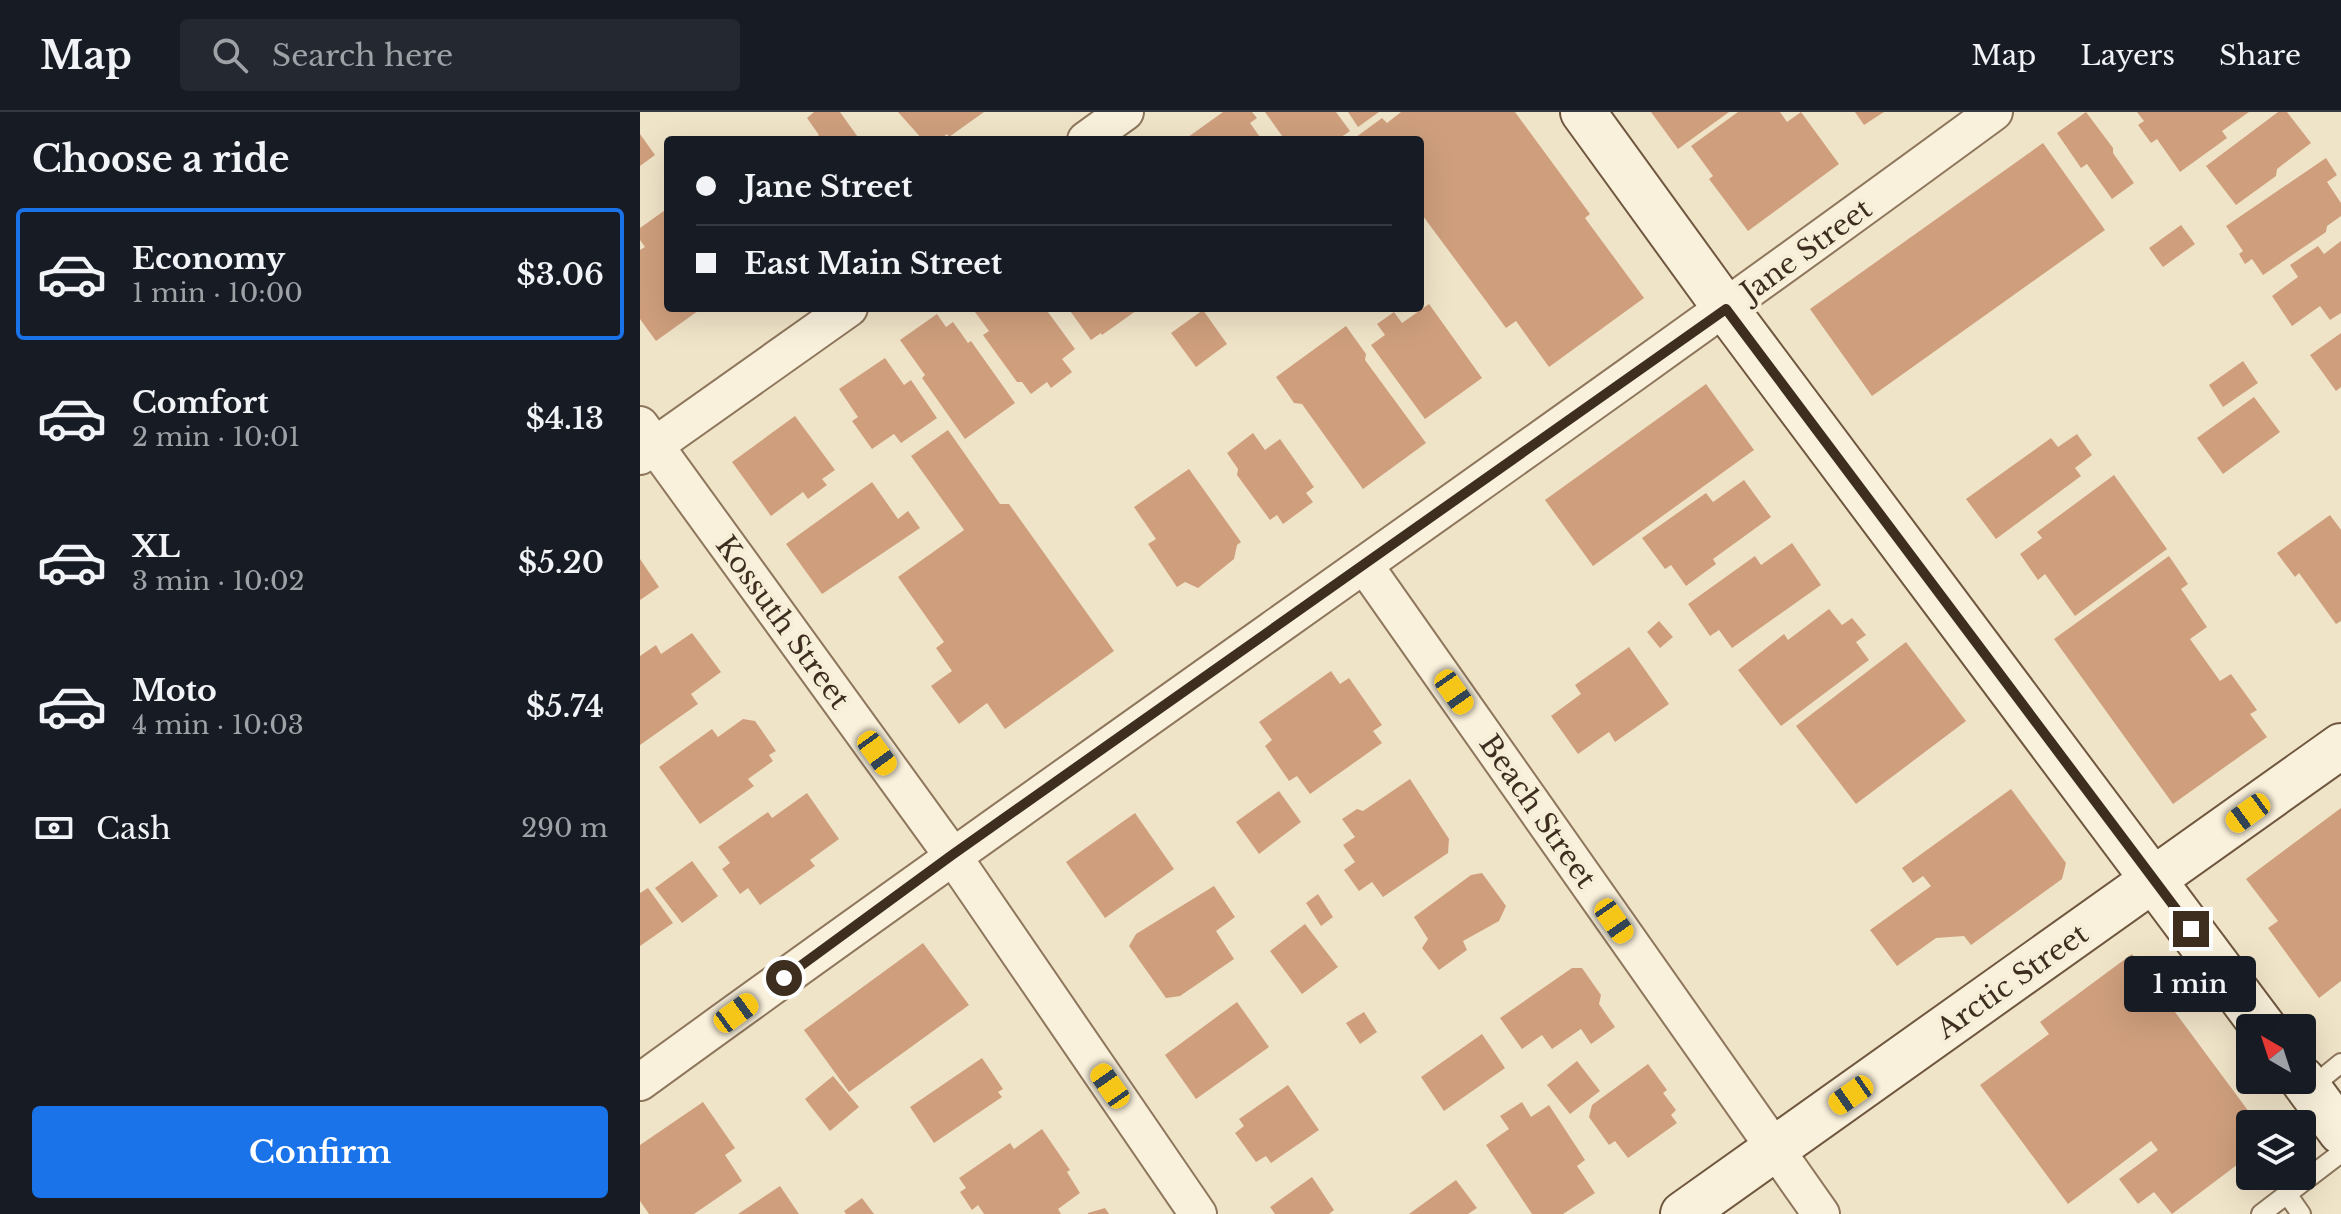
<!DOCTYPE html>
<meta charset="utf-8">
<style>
:root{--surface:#171b24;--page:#242831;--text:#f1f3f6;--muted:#9ea1a6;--line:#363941;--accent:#1a73e8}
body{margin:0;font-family:"Libre Baskerville",serif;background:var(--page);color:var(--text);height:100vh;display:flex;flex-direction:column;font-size:30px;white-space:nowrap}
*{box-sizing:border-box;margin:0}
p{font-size:26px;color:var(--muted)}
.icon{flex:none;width:44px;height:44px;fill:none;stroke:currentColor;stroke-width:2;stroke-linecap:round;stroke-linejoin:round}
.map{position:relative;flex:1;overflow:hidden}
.drawer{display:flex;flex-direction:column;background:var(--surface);width:640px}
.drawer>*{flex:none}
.banner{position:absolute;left:24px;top:24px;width:760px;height:176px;border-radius:8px;box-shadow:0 8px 32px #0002;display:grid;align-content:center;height:176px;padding:0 32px;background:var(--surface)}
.needle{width:52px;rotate:321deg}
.buttons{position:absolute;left:1596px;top:902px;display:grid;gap:16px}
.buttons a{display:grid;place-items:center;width:80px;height:80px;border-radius:8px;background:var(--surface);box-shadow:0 8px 32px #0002;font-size:40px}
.end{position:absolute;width:36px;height:36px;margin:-18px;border:10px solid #3d2e20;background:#fff;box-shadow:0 0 0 4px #fff}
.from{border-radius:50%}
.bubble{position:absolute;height:56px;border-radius:8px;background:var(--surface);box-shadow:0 8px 32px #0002;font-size:26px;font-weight:600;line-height:56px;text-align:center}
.car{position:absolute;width:24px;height:48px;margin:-24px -12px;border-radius:10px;box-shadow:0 0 6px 2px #0007;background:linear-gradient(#f5c518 24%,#345 0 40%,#f5c518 0 76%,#345 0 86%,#f5c518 0)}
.banner b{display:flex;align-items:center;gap:28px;height:76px;font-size:30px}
.banner b+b{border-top:2px solid var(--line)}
.banner i{width:20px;height:20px;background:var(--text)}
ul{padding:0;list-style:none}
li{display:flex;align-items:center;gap:24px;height:132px;margin:0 16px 12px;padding:0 16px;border:4px solid transparent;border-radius:8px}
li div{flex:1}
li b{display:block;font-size:30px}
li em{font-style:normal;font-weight:600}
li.current{border-color:var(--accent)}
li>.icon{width:72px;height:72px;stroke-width:1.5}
h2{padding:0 32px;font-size:36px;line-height:96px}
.pay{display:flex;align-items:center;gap:20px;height:88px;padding:0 32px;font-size:30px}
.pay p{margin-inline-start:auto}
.cta{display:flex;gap:16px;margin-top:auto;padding:16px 32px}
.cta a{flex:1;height:92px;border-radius:8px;background:var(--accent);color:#fff;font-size:32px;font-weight:600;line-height:92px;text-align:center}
header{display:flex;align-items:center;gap:48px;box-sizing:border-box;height:112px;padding:0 40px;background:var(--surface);border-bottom:2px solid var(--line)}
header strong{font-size:38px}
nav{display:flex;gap:44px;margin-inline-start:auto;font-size:28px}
.search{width:560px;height:72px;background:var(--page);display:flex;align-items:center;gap:20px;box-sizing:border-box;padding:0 28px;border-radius:8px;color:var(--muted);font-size:30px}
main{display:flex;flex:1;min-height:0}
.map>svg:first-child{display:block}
</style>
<header>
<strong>Map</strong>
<div class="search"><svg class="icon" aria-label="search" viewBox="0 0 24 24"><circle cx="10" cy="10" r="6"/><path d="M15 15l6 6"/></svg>Search here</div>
<nav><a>Map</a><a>Layers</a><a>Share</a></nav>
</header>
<main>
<section class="drawer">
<h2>Choose a ride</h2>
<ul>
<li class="current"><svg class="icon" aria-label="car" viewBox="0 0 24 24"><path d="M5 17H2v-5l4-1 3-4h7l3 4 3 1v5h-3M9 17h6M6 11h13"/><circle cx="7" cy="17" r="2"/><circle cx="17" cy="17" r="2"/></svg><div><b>Economy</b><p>1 min · 10:00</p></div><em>$3.06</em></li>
<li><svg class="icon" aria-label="car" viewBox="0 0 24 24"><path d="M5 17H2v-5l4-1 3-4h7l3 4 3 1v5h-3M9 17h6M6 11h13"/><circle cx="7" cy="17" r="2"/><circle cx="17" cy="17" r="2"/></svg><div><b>Comfort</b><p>2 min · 10:01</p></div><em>$4.13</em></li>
<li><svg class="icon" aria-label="car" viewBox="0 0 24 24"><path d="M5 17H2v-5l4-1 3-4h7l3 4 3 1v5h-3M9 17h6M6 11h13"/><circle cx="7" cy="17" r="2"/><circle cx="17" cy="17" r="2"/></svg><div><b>XL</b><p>3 min · 10:02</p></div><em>$5.20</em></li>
<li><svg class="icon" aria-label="car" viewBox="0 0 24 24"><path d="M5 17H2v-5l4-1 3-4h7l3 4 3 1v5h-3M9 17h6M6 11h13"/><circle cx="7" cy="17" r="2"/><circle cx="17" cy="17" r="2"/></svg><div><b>Moto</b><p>4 min · 10:03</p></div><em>$5.74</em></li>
</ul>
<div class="pay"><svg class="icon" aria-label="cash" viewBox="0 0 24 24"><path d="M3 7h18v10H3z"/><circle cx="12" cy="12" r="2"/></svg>Cash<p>290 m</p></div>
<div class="cta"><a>Confirm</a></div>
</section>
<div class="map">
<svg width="1701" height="1102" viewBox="0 0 1701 1102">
<rect width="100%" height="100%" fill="#f0e4c8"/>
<g fill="#cf9f7d">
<path d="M174,0H200L220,28H173L179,23L167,6Z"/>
<path d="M258,0H344L309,25L307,22L299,28H283Z"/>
<path d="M583,0H612L617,6L610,11L622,28H544Z"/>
<path d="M625,0H696L710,19L697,28H645Z"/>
<path d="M708,0H739L718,15Z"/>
<path d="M761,0H875L950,102L945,106L1004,186L909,255L876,209L866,216L780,100V28H712L742,6L747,11Z"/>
<path d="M1011,0H1089L1038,37Z"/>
<path d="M1098,0H1140L1147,10L1161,0L1199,52L1108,119L1069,67L1073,64L1051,34Z"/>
<path d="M1215,0H1244L1224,13Z"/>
<path d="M1446,0L1473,36V41L1494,71L1472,87L1447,52L1441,56L1417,21Z"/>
<path d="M1497,0H1609L1582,19L1587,26L1540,60L1517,27L1511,31L1498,13L1504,9Z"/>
<path d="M1638,0H1647L1671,31L1637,57L1636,64L1596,93L1566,54Z"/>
<path d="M0,22L15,43L0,54Z"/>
<path d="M1403,31L1465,118L1232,284L1170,197Z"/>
<path d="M1686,46L1697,63L1687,70L1701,91V104L1687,114L1686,120L1623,163L1612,147L1605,152L1599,142L1603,139L1586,114Z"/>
<path d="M28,96V196H62L16,229L0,207V138L5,135L0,128V116Z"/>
<path d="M1541,113L1555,132L1523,155L1509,136Z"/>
<path d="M1701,129V201L1690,208L1680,194L1652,214L1632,184L1658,165L1650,153L1678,134L1684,142Z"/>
<path d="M789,192L842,266L785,307L731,233L745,223L737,212L754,200L762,211Z"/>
<path d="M332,196H405L435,237L422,247L432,260L411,276L407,270L391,282L382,270H377L343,223L349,219Z"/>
<path d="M428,196H500L462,223L461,221L451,228Z"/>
<path d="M563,198L587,232L556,255L531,221Z"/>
<path d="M297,202L306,215L313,210L328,231L331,229L375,291L325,327L282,266L285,263L260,228Z"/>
<path d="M706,214L726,242L725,248L786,331L723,377L662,292L654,291L636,265Z"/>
<path d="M1701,221V275L1696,279L1670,243Z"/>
<path d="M245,246L264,273L271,268L297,306L261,331L254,322L232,337L212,309L218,305L199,277Z"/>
<path d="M1603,249L1618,271L1583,295L1569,273Z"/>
<path d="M1066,272L1114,338L953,454L905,388Z"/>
<path d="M1614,285L1640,320L1583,362L1557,326Z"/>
<path d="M155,304L195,358L182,367L187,373L168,387L163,380L131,404L92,350Z"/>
<path d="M308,318L360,392H369L474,539L365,617L347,591L319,612L291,574L312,559L296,536L304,530L258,465L324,418L271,344Z"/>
<path d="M613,321L625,338L640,327L674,375L666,381L673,390L643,412L637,403L630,408L597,363L598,357L587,341Z"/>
<path d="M1437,322L1452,343L1435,356L1441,364L1356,427L1326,387L1411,326L1418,335Z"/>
<path d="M549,357L601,430L597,433L594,447L558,476L545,470L537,475L508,432L516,427L494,395Z"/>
<path d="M1474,363L1527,437L1435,504L1405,462L1398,468L1380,442L1402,426L1397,420Z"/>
<path d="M1104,368L1131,405L1073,447L1076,452L1046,474L1031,453L1025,457L1002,426L1066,381L1073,390Z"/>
<path d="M232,370L258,407L268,399L280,416L182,482L146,432Z"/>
<path d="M1690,403L1701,418V509L1696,512L1659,461L1655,465L1637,441Z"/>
<path d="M1152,431L1181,473L1092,536L1079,518L1070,524L1048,492L1115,444L1121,453Z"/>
<path d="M1529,444L1548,472L1541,477L1567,515L1550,527L1580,569L1591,562L1617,598L1610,602L1627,625L1533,692L1414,527Z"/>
<path d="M0,447L19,475L0,488Z"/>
<path d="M1189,497L1202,513L1212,506L1226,523L1216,530L1229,548L1141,614L1098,558L1144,522L1148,528Z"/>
<path d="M1019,509L1033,525L1020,536L1007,520Z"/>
<path d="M52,521L81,560L51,582L58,592L0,633V544L16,533L21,542Z"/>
<path d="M1266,530L1326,609L1216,692L1156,614Z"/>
<path d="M989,535L1029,592L975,630L969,620L938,642L911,604L941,582L935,573Z"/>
<path d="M691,559L700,572L709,566L742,613L733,619L742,631L670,682L657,664L649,669L625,634L632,628L619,610Z"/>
<path d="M103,607L115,609L136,639L129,643L133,649L108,667L114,674L60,712L19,655L72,617L78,625Z"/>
<path d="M770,667L809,727L808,741L743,785L732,770L719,779L704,758L715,750L703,733L715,725L702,707L717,697L723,699Z"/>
<path d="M1371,677L1426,751L1422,767L1331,833L1324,824L1296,826L1257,854L1230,818L1291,774L1283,764L1273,771L1262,756Z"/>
<path d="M639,679L661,710L619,742L596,710Z"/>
<path d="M167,681L199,727L170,748L175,754L120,793L108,776L100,782L82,757L90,751L78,735L128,700L132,706Z"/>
<path d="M1701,696V869L1679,886L1628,816L1638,809L1606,767Z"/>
<path d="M495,701L534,757L465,806L426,750Z"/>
<path d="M52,749L78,784L42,811L15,776Z"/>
<path d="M842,761L866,794L859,809L823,829L827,838L799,858L782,836L788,827L774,805L831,763Z"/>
<path d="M574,774L595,805L576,819L594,847L540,884L526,886L489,834L496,822Z"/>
<path d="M8,776L33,811L0,834V781Z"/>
<path d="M678,782L693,805L681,814L666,791Z"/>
<path d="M665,812L698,855L662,882L630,839Z"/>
<path d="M283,831L329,893L209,980L164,918Z"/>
<path d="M1492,842L1618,1012H1610V1043L1532,1102L1514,1080L1498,1092L1479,1067L1518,1038L1511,1029L1428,1092L1340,973L1409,922L1400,910Z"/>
<path d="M932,856H942L961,883L959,892L975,915L951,932L941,917L912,937L902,923L882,937L860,906Z"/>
<path d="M597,890L629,935L556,987L525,943Z"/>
<path d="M724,900L737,920L720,932L706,911Z"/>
<path d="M842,922L865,956L804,999L781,965Z"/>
<path d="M342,946L363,977L358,980L362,985L294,1031L270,995Z"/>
<path d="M937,949L960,979L930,1002L907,973Z"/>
<path d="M1008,952L1027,978L1023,981L1036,998L1031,1003L1037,1011L988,1046L975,1029L969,1033L949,1005L952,993Z"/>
<path d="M193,964L219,995L190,1019L165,987Z"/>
<path d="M648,973L679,1018L631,1051L626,1044L616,1050L595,1021L604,1014L599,1007Z"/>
<path d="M63,990L95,1036L85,1043L102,1069L54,1102H9L0,1089V1033Z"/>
<path d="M882,990L891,1005L909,993L945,1048L937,1054L955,1081L923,1102H892L846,1033L869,1017L860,1004Z"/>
<path d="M402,1017L430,1058L427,1060L440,1081L418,1097L421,1102H344L338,1093L332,1098L320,1080L326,1076L319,1066L370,1031L374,1037Z"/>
<path d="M672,1065L694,1098L689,1102H635L630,1095Z"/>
<path d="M816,1068L837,1096L828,1102H769Z"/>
<path d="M140,1074L159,1102H98Z"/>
<path d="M222,1086L234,1102H206L204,1099Z"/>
<path d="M465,1096L469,1102H448V1101Z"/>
</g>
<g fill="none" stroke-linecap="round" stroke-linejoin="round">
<g stroke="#8d765c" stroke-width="22">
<g id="service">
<path d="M1669,977L1701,951"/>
<path d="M1647,1082L1661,1102"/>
<path d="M1621,1102L1701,1041"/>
</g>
</g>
<g stroke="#8d765c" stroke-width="40">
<g id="minor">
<path d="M446,28L485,0"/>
<path d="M0,313L312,743L558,1102"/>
<path d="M0,344L209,196"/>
<path d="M725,454L1181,1102"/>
<path d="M0,970C449,643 906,329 1354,0"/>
</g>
</g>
<g stroke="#6f573f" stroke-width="48">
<g id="secondary">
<path d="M943,0L1086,197L1624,916"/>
<path d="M1662,967L1701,1020"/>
<path d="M1043,1102L1701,634"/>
</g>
</g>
<use href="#service" stroke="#faf1dc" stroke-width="18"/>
<use href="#minor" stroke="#faf1dc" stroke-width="36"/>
<use href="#secondary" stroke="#faf1dc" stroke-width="44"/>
</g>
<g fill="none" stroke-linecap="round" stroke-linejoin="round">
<path stroke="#3d2e20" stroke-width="10" d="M144,866L312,743L1086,197L1551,817"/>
</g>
<g text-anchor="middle" stroke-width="8" stroke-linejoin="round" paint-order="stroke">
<g font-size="28" fill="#3d2e20" stroke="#f7eed8">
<text transform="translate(1166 138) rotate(-36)" y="10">Jane Street</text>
<text transform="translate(143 510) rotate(54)" y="10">Kossuth Street</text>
<text transform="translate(898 699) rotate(55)" y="10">Beach Street</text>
<text transform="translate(1372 869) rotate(-35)" y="10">Arctic Street</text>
</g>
</g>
</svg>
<div class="buttons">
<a><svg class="needle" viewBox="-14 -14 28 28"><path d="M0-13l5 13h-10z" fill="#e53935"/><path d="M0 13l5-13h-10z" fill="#9ea1a6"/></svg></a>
<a><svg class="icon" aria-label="layers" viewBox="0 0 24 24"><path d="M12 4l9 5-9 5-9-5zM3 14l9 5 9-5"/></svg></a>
</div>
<i class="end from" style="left:144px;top:866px"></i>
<i class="end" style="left:1551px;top:817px"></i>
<div class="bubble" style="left:1484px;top:844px;width:132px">1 min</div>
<i class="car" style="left:814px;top:580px;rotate:145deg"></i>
<i class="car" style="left:237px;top:641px;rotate:144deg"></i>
<i class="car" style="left:1608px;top:701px;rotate:234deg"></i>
<i class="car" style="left:974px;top:809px;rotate:145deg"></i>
<i class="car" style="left:96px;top:901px;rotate:54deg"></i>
<i class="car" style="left:470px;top:974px;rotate:325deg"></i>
<i class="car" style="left:1211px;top:983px;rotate:235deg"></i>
<div class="banner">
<b><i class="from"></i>Jane Street</b>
<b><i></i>East Main Street</b>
</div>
</div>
</main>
